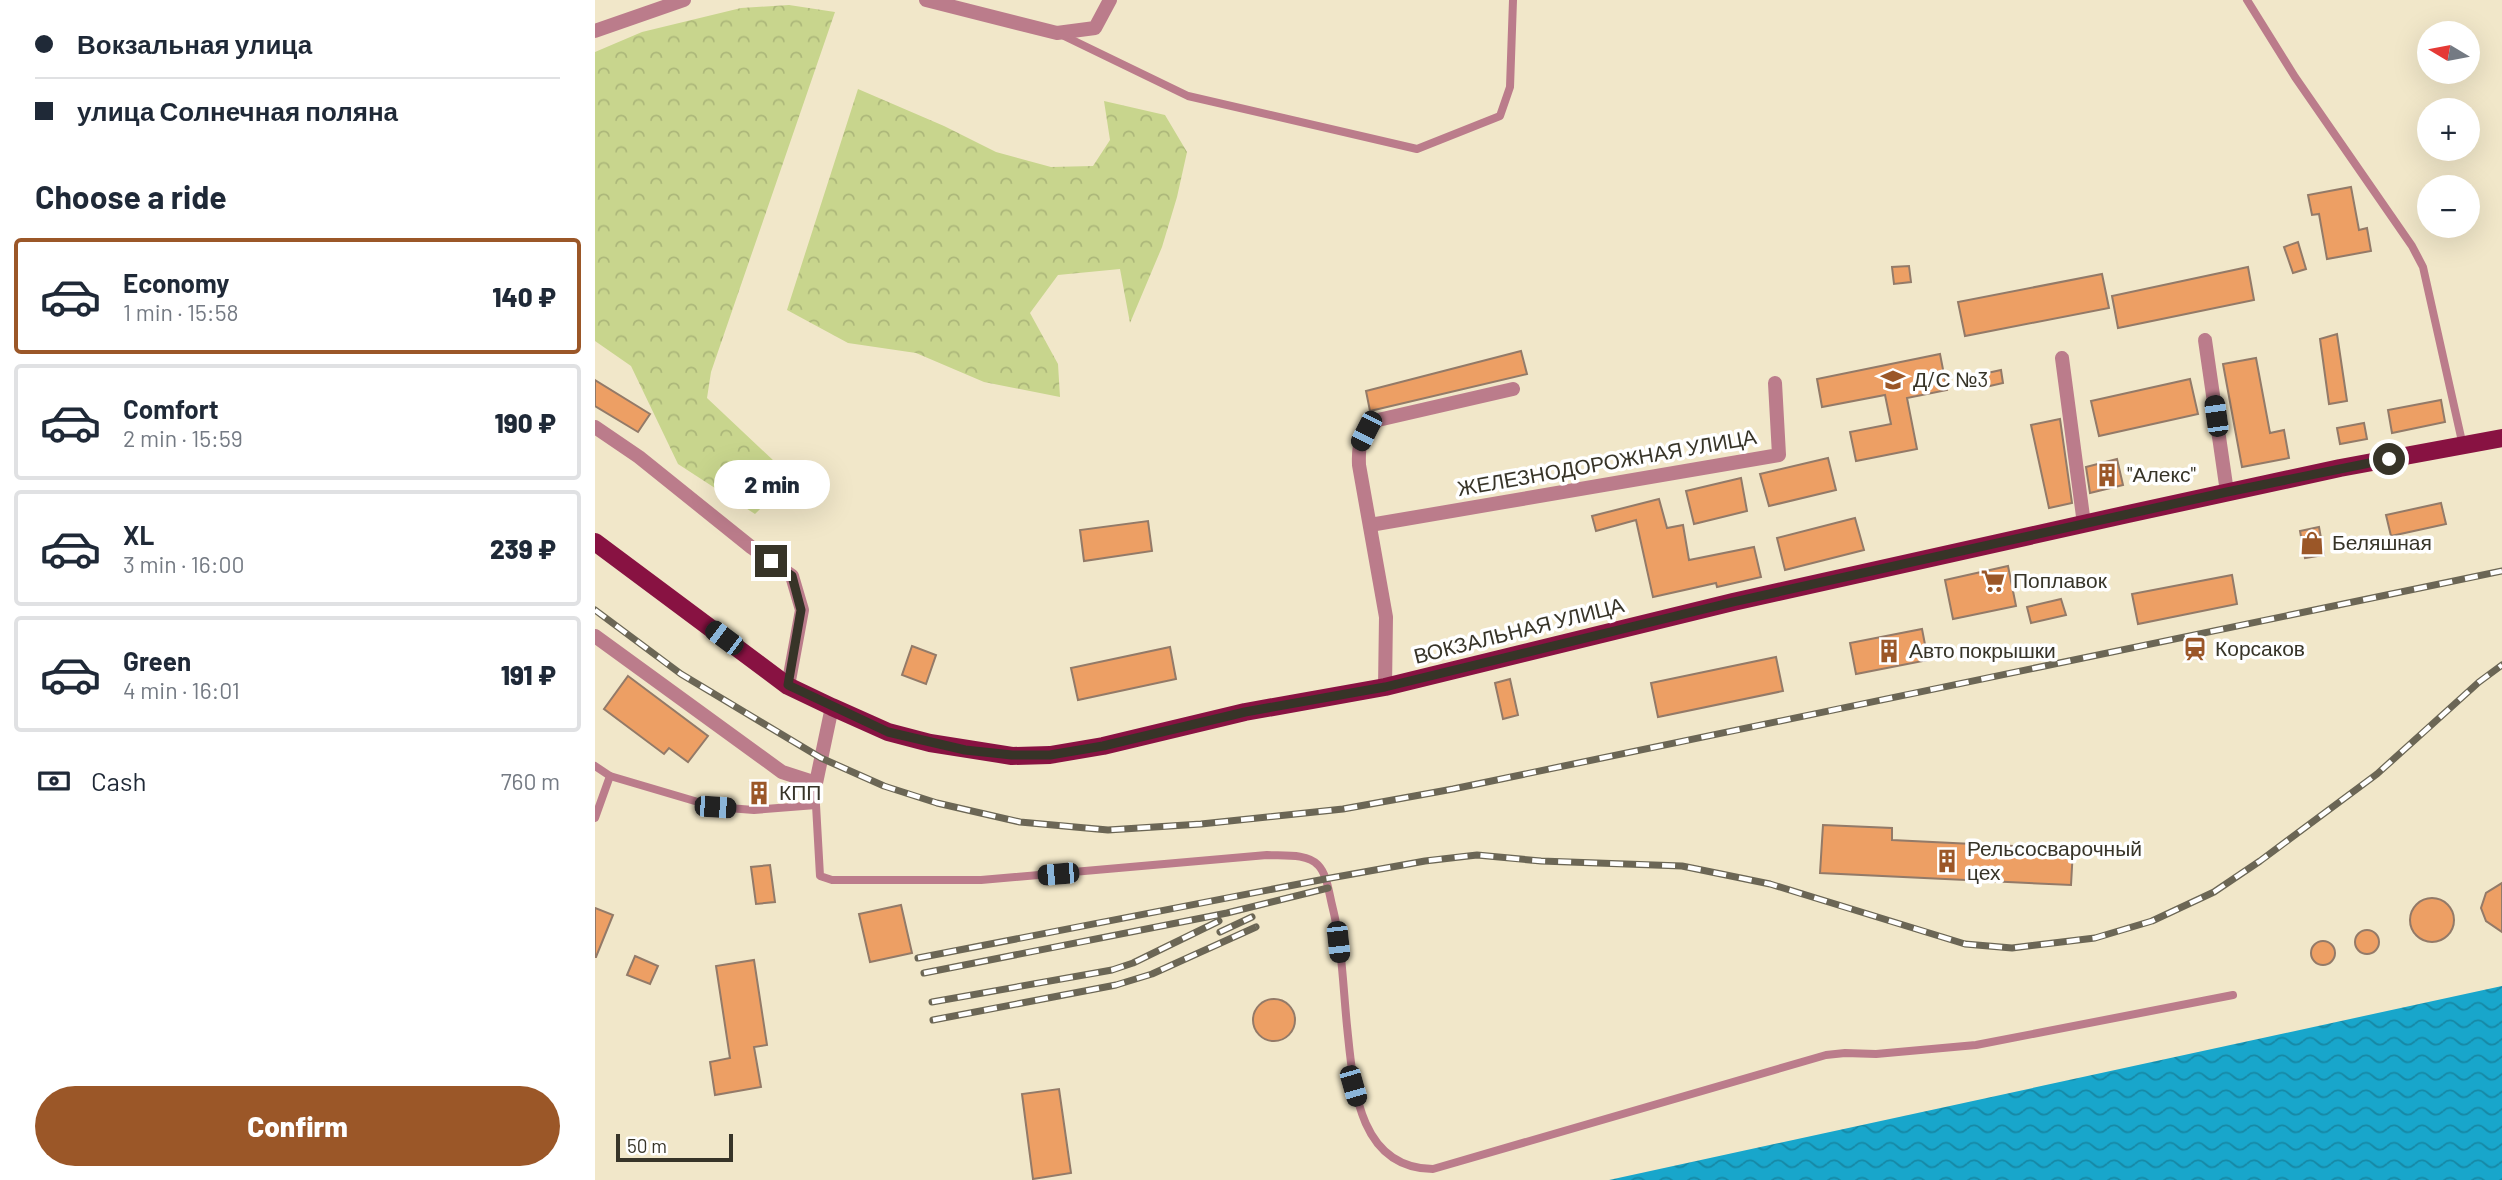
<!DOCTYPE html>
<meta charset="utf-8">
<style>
:root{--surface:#fff;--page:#f2f2f3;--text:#1f2937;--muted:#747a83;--line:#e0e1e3;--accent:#9b5728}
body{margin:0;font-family:Barlow,sans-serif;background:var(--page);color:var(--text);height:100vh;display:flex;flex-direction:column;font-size:26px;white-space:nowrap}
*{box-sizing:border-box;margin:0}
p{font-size:23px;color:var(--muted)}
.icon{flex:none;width:38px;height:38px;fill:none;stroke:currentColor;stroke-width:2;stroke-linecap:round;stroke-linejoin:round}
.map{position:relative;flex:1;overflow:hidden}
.panel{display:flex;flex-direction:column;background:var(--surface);width:595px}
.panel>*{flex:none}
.banner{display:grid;align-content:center;height:154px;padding:0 35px;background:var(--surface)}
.needle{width:46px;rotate:280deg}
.controls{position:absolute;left:1822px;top:21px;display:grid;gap:14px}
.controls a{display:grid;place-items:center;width:63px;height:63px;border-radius:50%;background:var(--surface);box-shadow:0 7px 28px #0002;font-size:35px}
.scale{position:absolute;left:21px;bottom:18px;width:117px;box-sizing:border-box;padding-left:7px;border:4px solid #373428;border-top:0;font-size:19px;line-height:24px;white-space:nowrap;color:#373428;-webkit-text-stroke:5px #fff;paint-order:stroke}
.end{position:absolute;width:32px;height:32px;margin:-16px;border:9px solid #373428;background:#fff;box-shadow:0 0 0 4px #fff}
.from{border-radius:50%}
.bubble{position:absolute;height:49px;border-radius:24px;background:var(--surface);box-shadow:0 7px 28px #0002;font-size:23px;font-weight:800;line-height:49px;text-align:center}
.car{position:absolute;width:21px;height:42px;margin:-21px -10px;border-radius:9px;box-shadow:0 0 5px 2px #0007;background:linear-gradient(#222 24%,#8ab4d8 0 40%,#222 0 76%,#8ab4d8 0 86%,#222 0)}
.banner b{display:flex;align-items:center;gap:24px;height:66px;font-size:26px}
.banner b+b{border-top:2px solid var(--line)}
.banner i{width:18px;height:18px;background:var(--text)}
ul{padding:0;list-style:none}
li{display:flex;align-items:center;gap:21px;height:116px;margin:0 14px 10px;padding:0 21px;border:4px solid var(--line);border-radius:7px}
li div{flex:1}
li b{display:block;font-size:26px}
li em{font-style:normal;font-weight:800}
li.current{border-color:var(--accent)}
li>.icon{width:63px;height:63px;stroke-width:1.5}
h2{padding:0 35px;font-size:32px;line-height:84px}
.pay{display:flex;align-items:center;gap:18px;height:77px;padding:0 35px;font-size:26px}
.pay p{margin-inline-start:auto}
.primary-button{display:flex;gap:14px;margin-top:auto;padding:14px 35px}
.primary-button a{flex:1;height:80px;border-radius:42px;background:var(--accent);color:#fff;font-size:28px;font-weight:800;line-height:80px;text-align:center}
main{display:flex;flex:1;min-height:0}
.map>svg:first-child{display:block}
</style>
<main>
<section class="panel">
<div class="banner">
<b><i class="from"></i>Вокзальная улица</b>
<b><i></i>улица Солнечная поляна</b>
</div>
<h2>Choose a ride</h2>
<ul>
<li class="current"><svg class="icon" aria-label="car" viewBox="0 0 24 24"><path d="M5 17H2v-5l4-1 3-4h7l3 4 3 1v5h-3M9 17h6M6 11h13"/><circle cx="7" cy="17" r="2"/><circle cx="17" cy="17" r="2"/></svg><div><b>Economy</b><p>1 min · 15:58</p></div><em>140 ₽</em></li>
<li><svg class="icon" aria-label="car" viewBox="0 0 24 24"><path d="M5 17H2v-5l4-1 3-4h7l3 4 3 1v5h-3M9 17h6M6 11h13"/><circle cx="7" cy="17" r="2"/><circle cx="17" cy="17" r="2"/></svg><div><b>Comfort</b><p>2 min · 15:59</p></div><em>190 ₽</em></li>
<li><svg class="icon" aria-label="car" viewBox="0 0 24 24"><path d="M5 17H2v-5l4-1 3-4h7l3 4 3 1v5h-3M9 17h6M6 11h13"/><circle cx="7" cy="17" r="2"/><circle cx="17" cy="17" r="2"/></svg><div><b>XL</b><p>3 min · 16:00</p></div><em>239 ₽</em></li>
<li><svg class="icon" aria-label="car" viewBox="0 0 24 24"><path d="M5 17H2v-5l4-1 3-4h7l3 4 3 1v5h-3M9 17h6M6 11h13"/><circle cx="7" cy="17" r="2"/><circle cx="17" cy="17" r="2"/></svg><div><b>Green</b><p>4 min · 16:01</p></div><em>191 ₽</em></li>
</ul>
<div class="pay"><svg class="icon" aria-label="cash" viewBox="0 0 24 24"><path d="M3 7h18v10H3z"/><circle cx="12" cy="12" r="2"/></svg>Cash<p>760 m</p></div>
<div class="primary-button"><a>Confirm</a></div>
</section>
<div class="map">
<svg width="1907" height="1180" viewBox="0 0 1907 1180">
<defs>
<pattern id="forest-crowns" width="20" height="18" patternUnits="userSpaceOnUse" patternTransform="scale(1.75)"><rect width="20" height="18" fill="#c8d58d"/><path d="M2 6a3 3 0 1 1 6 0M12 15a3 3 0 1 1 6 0" fill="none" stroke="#acb77a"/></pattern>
<pattern id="water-waves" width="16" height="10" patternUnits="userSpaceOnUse" patternTransform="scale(1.75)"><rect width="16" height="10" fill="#18a6cb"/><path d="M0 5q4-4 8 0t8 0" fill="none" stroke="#1688a5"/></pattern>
</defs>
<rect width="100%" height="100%" fill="#f1e7c9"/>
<g fill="url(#forest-crowns)">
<path d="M194,5L240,12L116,372L112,398L197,478L160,514L83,464L36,366L0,341V52L47,32L146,8Z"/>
<path d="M263,89L349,126L401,152L456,167L498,166L515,140L509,101L570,115L592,152L582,197L567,247L535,323L525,269L463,275L435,313L463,364L465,397L389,382L321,353L253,343L192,310Z"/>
</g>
<path fill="url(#water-waves)" d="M1907,986V1180H1014Z"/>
<g fill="#ed9f64" stroke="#937a68" stroke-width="2">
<path d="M1756,187L1764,230L1772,228L1776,251L1732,259L1724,214L1717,215L1713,195Z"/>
<path d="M1703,242L1711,269L1698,273L1689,247Z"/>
<path d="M1314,266L1316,282L1299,284L1297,267Z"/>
<path d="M1653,267L1659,300L1523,328L1517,296Z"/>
<path d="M1507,274L1514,308L1370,336L1363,302Z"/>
<path d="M1742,334L1752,401L1734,404L1725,339Z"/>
<path d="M926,351L932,374L775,411L771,391Z"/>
<path d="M1345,354L1352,390L1312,398L1322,449L1261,461L1255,432L1296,424L1290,395L1227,407L1222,379Z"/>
<path d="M1661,358L1675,433L1689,430L1694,458L1647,467L1628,364Z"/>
<path d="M1406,370L1408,383L1386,388L1383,375Z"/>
<path d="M1595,379L1603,414L1504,436L1496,401Z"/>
<path d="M0,380L55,414L43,432L0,406Z"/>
<path d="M1846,400L1850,422L1797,433L1793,410Z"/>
<path d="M1465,419L1477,503L1454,508L1436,425Z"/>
<path d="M1769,423L1772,439L1745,444L1742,428Z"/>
<path d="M1233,458L1241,490L1174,506L1165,474Z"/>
<path d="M1522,459L1528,485L1495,493L1491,467Z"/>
<path d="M1146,478L1152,511L1099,524L1091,491Z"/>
<path d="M1064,499L1072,528L1088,525L1094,560L1159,547L1166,577L1122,587L1121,583L1058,597L1041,520L1001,531L997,516Z"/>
<path d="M1846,503L1851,524L1796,536L1791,515Z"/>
<path d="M1260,518L1269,550L1190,570L1182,538Z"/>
<path d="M553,521L557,551L489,561L485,530Z"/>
<path d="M1724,527L1729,555L1710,558L1705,531Z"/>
<path d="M1413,566L1421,606L1358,619L1350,580Z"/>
<path d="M1637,575L1642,604L1543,624L1537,594Z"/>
<path d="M1466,599L1471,615L1436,623L1432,607Z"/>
<path d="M1327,629L1333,660L1261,674L1255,643Z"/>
<path d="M317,646L341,655L331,684L307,675Z"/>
<path d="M575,647L581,679L483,700L476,668Z"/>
<path d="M1181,657L1188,691L1063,717L1056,683Z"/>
<path d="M33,676L113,736L93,762L74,748L69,754L9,709Z"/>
<path d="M915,679L923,715L908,719L900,683Z"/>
<path d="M171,781L173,802L157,803L155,782Z"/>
<path d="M1228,825L1297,828V840L1478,849L1476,885L1225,873Z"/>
<path d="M175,865L180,902L161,904L156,867Z"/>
<path d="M1907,883V932L1891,921L1886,908L1891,893Z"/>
<circle cx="1837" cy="920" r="22"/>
<path d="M306,905L317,953L275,962L264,914Z"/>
<path d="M0,908L18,915L1,957H0Z"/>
<circle cx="1772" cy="942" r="12"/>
<circle cx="1728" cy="953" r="12"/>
<path d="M40,956L63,966L55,984L32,975Z"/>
<path d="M159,960L172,1045L159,1047L166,1087L120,1095L115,1062L135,1058L121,966Z"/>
<circle cx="679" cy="1020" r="21"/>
<path d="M464,1089L476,1173L438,1179L427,1094Z"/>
</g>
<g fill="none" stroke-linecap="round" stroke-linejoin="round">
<g stroke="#bb7c8b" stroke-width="8">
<path d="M1652,0L1700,77L1817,246L1828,267L1868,446"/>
<path d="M467,35L593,96L822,149L905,116L915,87L918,0"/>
<path d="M0,766L15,776L120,807L159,810L221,805V783"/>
<path d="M221,805L225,876L237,880H386L672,855C687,856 712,853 723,865C732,874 734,893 737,905C747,944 748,986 752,1026C758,1083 762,1168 838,1169L1231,1055L1250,1053L1281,1054L1381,1045L1638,995"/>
<path d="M0,818L15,776"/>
</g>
<g stroke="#bb7c8b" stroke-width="14">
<path d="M331,0L462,33L500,28L515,0"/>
<path d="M0,31L89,0"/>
<path d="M1610,340L1632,492"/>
<path d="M1467,358L1489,524"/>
<path d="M0,427L44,457L156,547L197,576L207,610L193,686"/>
<path d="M775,525L1184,455L1180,383"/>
<path d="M0,636L187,772L221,783L237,707"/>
<path d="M790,687L791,617L764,465C763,442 766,435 783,420L918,389"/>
</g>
<path stroke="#881242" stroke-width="18" d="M0,542L193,686L237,707L293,732L335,743L417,756L455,755L508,746L650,712L790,687L1138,602L1533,514L1745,468L1907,438"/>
<g stroke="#6b6655" stroke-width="7">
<g id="rail">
<path d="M0,610L86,674L226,758L289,786L342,803L425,822L513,830L606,824L748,809L858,789L1907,571"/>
<path d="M625,932L657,917"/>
<path d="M323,958L730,879L830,861L882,855L946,861L1087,866L1175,884L1370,944L1417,948L1500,938L1557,921L1619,892L1665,861L1782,774L1884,682L1907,665"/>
<path d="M329,973L632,913L733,888"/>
<path d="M337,1002L517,970L538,963L624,921"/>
<path d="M338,1020L521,985L557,974L661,927"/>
</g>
</g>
<use href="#rail" stroke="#fff" stroke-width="4.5" stroke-dasharray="13" stroke-linecap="butt"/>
</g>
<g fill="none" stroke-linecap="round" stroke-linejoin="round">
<path stroke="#373428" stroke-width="9" d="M176,561L197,576L206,610L193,685L293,732L370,750L417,755H455L508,746L650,712L790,687L1138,602L1632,492L1794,459"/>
</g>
<defs>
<g id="school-bare" transform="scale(1.89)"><path d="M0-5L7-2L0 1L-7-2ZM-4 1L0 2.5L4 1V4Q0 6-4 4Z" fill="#9b5728" stroke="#fff" stroke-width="2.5" paint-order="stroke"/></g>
<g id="building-bare" transform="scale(1.89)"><path d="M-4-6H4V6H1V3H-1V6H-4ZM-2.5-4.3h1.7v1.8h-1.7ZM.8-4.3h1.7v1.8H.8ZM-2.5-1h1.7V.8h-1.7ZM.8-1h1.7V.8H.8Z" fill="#9b5728" stroke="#fff" stroke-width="2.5" paint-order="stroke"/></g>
<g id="shop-bare" transform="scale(1.89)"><path d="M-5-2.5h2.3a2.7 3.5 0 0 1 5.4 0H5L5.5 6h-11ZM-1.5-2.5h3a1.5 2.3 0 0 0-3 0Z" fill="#9b5728" stroke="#fff" stroke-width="2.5" paint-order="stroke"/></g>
<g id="supermarket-bare" transform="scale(1.89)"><path d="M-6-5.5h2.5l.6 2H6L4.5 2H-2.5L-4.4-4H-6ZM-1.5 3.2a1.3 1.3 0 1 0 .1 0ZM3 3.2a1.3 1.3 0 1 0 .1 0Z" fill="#9b5728" stroke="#fff" stroke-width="2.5" paint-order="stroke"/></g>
<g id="station-bare" transform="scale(1.89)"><path d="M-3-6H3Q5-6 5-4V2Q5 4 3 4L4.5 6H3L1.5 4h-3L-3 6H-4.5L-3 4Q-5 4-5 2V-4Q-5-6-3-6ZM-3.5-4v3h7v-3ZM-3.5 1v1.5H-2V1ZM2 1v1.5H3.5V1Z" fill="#9b5728" stroke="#fff" stroke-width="2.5" paint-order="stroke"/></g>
</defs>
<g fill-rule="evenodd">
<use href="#school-bare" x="1298" y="380"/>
<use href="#building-bare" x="1512" y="475"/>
<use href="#shop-bare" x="1717" y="543"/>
<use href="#supermarket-bare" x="1398" y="581"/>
<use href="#station-bare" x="1600" y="649"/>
<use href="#building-bare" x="1294" y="651"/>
<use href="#building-bare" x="164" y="793"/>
<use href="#building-bare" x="1352" y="861"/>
</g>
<g text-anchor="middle" stroke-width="7" stroke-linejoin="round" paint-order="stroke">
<g font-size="21" fill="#373428" stroke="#fff" text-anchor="start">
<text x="1318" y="387">Д/С №3</text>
<text x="1532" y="482">"Алекс"</text>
<text x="1737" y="550">Беляшная</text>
<text x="1418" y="588">Поплавок</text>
<text x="1620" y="656">Корсаков</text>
<text x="1314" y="658">Авто покрышки</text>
<text x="184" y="800">КПП</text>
<text x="1372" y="856">Рельсосварочный<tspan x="1372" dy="24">цех</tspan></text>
</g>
<g font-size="21" fill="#373428" stroke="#fff">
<text transform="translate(1012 463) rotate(-10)" y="7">ЖЕЛЕЗНОДОРОЖНАЯ УЛИЦА</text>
<text transform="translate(924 631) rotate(-14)" y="7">ВОКЗАЛЬНАЯ УЛИЦА</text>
</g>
</g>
</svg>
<div class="controls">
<a><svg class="needle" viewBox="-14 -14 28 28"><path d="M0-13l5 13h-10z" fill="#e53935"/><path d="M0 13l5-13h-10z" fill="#747a83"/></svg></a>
<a>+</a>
<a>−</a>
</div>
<div class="scale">50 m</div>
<i class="end from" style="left:1794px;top:459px"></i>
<i class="end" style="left:176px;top:561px"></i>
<div class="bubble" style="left:119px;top:460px;width:116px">2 min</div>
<i class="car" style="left:1621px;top:416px;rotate:352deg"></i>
<i class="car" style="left:771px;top:431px;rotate:207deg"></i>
<i class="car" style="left:129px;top:638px;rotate:307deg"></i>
<i class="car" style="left:120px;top:807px;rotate:94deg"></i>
<i class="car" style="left:463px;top:874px;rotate:265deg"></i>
<i class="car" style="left:743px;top:942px;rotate:174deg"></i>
<i class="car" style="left:758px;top:1086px;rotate:164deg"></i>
</div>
</main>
